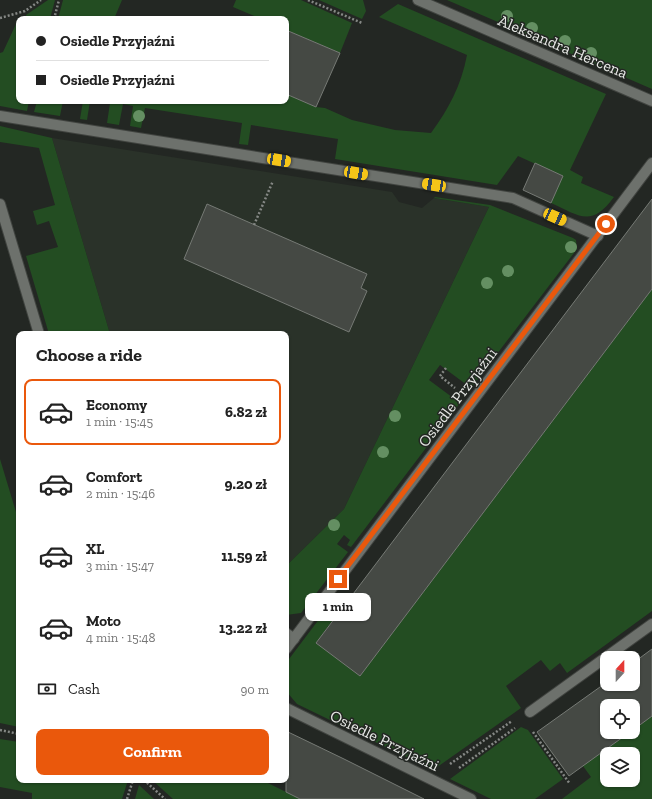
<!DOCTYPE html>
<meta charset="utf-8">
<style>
:root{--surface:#fff;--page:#f2f2f2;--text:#222;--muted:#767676;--line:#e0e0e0;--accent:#ea580c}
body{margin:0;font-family:"Zilla Slab",serif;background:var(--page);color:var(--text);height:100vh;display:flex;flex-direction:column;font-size:15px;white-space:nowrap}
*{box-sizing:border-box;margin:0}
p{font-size:13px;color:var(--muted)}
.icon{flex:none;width:22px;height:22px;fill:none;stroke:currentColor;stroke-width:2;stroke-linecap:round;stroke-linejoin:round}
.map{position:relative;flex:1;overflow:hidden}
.sheet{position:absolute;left:16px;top:331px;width:273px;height:452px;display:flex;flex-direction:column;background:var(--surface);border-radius:8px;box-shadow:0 1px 3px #0004}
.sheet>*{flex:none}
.hud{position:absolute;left:16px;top:16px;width:273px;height:88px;border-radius:8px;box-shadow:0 1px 3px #0004;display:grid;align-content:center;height:88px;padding:0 20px;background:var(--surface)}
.needle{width:26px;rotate:21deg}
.buttons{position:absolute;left:600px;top:651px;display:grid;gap:8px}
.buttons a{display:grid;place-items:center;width:40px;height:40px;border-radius:8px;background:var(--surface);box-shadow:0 1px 3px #0004;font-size:20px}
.end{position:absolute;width:18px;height:18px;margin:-9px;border:5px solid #ea580c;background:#fff;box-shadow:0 0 0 2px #fff}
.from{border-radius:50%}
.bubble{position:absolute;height:28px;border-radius:8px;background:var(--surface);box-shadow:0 1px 3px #0004;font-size:13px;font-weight:700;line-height:28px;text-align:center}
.car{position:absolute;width:12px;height:24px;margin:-12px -6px;border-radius:5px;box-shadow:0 0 3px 1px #0007;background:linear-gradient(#f5c518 24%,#345 0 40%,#f5c518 0 76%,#345 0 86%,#f5c518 0)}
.hud b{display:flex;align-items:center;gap:14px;height:38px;font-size:15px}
.hud b+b{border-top:1px solid var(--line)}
.hud i{width:10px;height:10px;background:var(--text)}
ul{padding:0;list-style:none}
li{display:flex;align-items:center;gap:12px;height:66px;margin:0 8px 6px;padding:0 12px;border:2px solid transparent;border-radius:8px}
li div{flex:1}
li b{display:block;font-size:15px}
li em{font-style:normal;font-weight:700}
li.active{border-color:var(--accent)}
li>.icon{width:36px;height:36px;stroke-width:1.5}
h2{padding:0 20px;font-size:18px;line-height:48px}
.pay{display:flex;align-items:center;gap:10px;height:44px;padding:0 20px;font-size:15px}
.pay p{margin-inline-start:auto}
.primary-button{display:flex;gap:8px;margin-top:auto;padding:8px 20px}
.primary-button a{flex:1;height:46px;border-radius:8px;background:var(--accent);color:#fff;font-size:16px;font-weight:700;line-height:46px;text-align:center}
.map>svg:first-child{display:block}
</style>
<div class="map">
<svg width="652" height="799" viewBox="0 0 652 799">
<rect width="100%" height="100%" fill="#232723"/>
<path fill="#2a3229" d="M52,138L392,192L399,202L422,208L434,198L489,207L344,509L286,566V334H110Z"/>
<g fill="#234d22" fill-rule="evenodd">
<path d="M48,0H55L50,19H27L26,15Z"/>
<path d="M63,0H122L114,19H58Z"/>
<path d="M236,0H301L352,23L340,53L286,30V19H261L233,7Z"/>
<path d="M319,0H363L366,11L362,19Z"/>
<path d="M447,0H652V89Z"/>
<path d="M398,4L606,94L570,170L583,177L581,183L614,197C591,228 580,216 551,203L562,176L518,156L497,185L335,159L338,139L251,125L248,145L239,144L242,123L145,108L141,128L130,126L133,106L123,104L119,125L107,123L110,103L99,101H286V94L316,107L325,108L352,120L395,130L431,133C449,108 461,86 467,55L379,17Z"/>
<path d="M19,23V101H29L27,111L0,106V53L3,52L16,24Z"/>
<path d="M37,101H63L60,116L34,112Z"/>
<path d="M83,101H90L87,120L80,119Z"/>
<path d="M0,126L52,138L110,334H49L26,256L58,247L49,221L37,225L33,211L55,205L39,148L0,142Z"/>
<path d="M435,197L490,205L573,238L576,240L577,249L471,388L440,365L429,380L460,403L351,547L347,545L350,540L344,535L337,544L348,552L301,613L286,615V566L344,509L489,207L434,198Z"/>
<path d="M652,289V611L567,673L560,663L550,671L541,660L506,686L521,708L433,770L297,704L286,691V663L323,614L332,621L316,643L360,676Z"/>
<path d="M0,459L19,522V727L0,723Z"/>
<path d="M652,716V799H562L591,777L583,766L630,732H633V730ZM607,754H633V780H607Z"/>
<path d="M521,727L528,730L563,779L535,799H491L450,779Z"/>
<path d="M0,739L19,742V780H128L122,799H32V793L0,787Z"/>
<path d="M152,780H262L300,799H173Z"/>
<path d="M139,785L154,799H135Z"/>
</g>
<g fill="#454944" stroke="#767a75">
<path d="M286,30L340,53L316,107L286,94Z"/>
<path d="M535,163L563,176L551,203L523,190Z"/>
<path d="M652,199V289L360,676L316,643Z"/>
<path d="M207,204L367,274L361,288L367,291L349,332L184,259Z"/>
<path d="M652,649V716L633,730V706H607V732H630L569,776L537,732L607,682V684H633V663Z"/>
<path d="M286,731L344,759L424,799H300L286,792Z"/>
</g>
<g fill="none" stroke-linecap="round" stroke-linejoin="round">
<g stroke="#414440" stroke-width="12">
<path id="lane" d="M286,633L294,639"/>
</g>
<g stroke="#414440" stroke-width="12">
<g id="street">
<path d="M418,0L652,101"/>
<path d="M0,116L513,198L598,236"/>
<path d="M0,204L39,334"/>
<path d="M286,649L652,163"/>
<path d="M286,708L471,799"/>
<path d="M530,712L652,624"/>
</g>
</g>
<g stroke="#858885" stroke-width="2.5" stroke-dasharray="2 2" stroke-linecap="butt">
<path d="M308,0L362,23"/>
<path d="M0,18L25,11L41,0"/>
<path d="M54,19L59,0"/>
<path d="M254,225L273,181"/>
<path d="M446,368L440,376L455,388"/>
<path d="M0,730L19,734"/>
<path d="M533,732L570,784"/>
<path d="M450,764L512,721"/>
<path d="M459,768L515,728"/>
<path d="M144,780L165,799"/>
<path d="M127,799L133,780"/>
</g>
<use href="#lane" stroke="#6d716c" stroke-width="10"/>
<use href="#street" stroke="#6d716c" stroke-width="10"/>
</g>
<g fill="#648f62">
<circle cx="507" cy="16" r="6"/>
<circle cx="532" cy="28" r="6"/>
<circle cx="565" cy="41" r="6"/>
<circle cx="591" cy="53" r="6"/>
<circle cx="139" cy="116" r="6"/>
<circle cx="571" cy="247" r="6"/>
<circle cx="508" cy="271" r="6"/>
<circle cx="487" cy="283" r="6"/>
<circle cx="395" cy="416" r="6"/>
<circle cx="383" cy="452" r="6"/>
<circle cx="334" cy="525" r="6"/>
</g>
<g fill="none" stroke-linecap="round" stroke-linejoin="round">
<path stroke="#ea580c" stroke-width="5" d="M338,579L606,224"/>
</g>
<g text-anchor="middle" stroke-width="3" stroke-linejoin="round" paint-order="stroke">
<g font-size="16" fill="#e7e9e6" stroke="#232723">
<text transform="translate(563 46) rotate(23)" y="6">Aleksandra Hercena</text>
<text transform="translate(457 397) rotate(-53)" y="6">Osiedle Przyjaźni</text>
<text transform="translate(385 740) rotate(26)" y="6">Osiedle Przyjaźni</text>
</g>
</g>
</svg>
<div class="buttons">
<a><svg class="needle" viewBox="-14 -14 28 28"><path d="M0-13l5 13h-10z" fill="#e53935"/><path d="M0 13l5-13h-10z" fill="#767676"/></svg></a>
<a><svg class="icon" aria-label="locate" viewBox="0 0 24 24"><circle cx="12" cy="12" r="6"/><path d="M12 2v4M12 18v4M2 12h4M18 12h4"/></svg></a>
<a><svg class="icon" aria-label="layers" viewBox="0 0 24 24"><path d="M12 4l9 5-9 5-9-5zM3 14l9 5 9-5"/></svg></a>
</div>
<i class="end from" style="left:606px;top:224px"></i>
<i class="end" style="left:338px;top:579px"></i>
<div class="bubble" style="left:305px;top:593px;width:66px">1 min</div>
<i class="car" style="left:279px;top:160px;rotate:99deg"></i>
<i class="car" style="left:356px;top:173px;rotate:100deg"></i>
<i class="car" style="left:434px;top:185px;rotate:279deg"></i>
<i class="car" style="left:555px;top:217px;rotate:114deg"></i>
<div class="hud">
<b><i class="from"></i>Osiedle Przyjaźni</b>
<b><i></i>Osiedle Przyjaźni</b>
</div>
<section class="sheet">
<h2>Choose a ride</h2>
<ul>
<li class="active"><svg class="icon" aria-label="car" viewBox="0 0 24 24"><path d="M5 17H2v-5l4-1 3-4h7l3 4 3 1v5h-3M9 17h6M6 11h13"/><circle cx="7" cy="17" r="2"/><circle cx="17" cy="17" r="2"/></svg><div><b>Economy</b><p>1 min · 15:45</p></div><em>6.82 zł</em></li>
<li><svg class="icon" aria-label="car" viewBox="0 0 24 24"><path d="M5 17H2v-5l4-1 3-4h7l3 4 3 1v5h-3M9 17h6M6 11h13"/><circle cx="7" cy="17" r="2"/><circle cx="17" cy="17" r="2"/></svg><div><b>Comfort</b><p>2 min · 15:46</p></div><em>9.20 zł</em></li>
<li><svg class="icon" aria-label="car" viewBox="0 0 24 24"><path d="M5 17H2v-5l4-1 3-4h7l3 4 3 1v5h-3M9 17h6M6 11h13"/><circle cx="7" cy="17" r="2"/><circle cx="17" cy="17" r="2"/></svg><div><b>XL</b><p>3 min · 15:47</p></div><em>11.59 zł</em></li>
<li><svg class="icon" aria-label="car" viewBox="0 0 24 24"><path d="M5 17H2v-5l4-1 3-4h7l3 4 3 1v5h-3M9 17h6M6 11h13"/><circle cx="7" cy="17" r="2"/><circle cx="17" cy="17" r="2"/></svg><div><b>Moto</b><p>4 min · 15:48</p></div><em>13.22 zł</em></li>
</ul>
<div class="pay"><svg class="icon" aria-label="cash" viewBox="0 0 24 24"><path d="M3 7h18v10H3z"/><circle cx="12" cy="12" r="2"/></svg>Cash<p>90 m</p></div>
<div class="primary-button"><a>Confirm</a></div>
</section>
</div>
